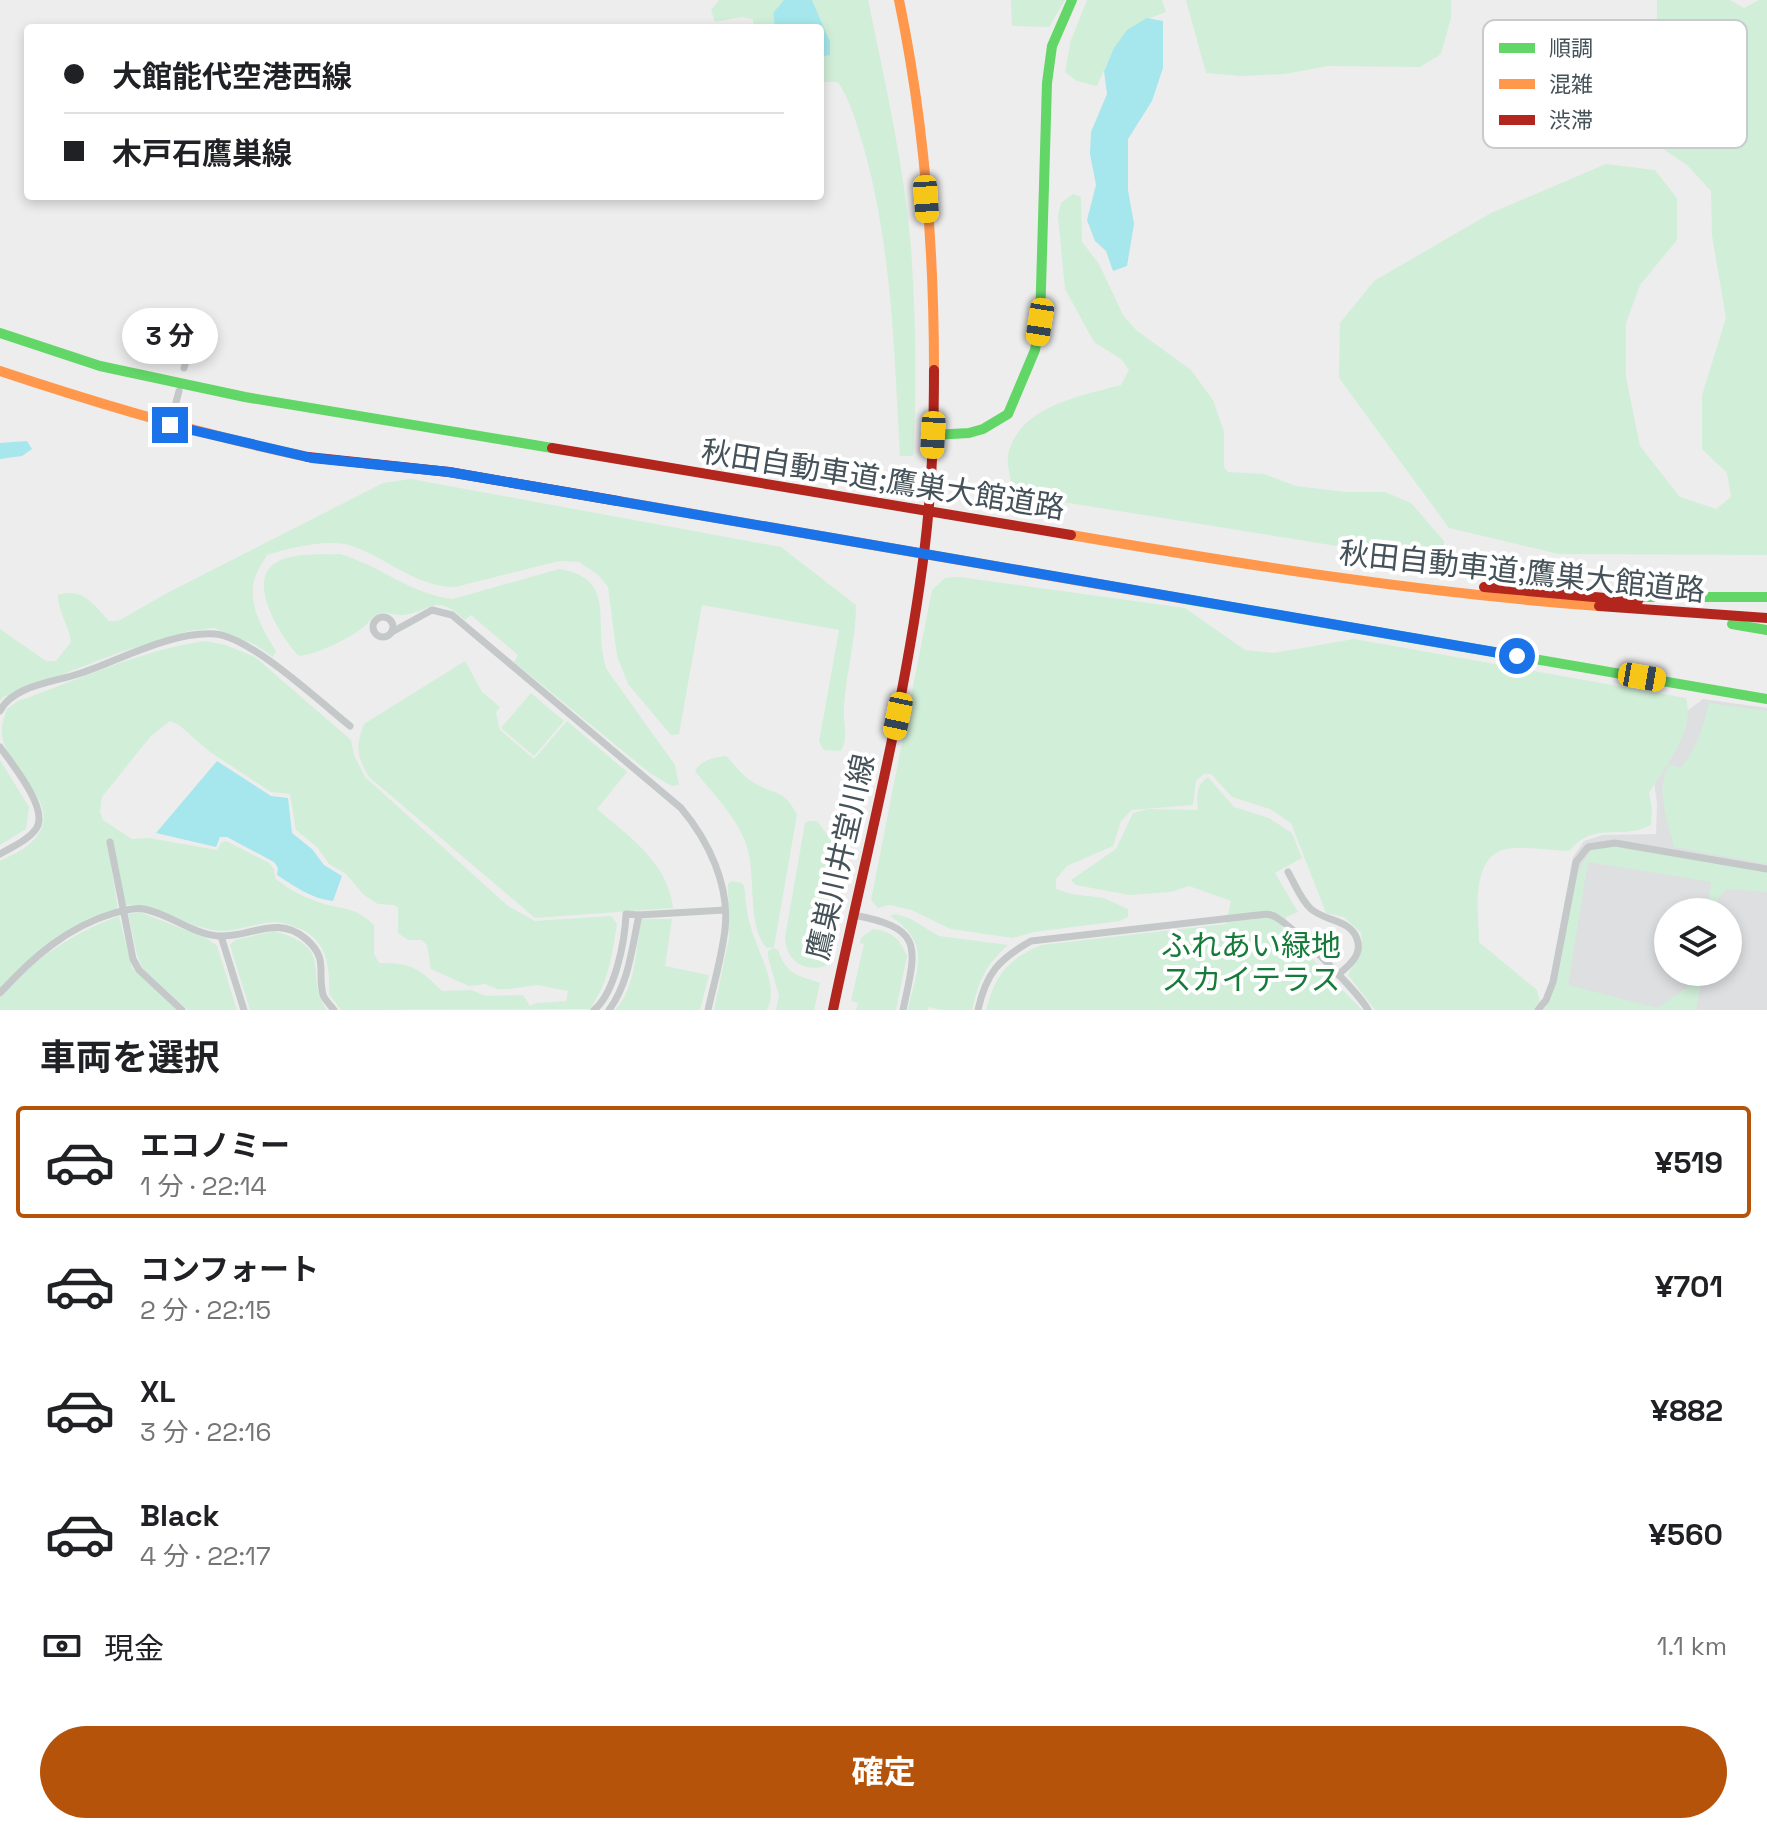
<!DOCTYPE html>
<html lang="ja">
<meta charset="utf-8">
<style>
:root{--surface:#fff;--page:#f2f2f2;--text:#202124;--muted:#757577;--line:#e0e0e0;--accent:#b45309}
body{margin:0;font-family:"Space Grotesk","Noto Sans JP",sans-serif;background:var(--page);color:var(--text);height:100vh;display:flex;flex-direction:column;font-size:30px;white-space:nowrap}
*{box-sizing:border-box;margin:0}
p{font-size:26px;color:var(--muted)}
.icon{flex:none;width:44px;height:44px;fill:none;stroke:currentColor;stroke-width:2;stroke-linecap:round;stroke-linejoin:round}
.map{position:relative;height:1010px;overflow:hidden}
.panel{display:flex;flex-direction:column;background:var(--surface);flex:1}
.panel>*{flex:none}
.top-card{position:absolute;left:24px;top:24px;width:800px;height:176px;border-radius:8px;box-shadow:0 4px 12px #0003;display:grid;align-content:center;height:176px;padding:0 40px;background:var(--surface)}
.fabs{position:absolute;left:1654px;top:898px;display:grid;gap:16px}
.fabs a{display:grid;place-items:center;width:88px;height:88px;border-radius:50%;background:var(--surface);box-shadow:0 4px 12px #0003;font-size:40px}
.end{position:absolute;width:36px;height:36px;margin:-18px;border:10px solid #1a73e8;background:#fff;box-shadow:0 0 0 4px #fff}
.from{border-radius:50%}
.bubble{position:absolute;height:56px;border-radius:28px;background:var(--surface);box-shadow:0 4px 12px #0003;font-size:26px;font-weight:700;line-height:56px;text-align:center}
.car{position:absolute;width:24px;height:48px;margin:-24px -12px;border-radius:10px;box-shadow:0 0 6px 2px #0007;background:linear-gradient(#f5c518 24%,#345 0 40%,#f5c518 0 76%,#345 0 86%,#f5c518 0)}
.top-card b{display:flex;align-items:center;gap:28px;height:76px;font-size:30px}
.top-card b+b{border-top:2px solid var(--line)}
.top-card i{width:20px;height:20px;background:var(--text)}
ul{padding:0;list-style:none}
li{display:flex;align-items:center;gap:24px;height:112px;margin:0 16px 12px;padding:0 24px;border:4px solid transparent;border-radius:8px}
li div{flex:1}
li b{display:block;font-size:30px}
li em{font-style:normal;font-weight:700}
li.on{border-color:var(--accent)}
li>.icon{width:72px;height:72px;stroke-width:1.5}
h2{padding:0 40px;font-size:36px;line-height:96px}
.pay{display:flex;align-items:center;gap:20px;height:88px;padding:0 40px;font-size:30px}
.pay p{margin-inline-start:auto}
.action{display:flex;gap:16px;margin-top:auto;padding:16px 40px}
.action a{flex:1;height:92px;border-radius:48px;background:var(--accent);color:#fff;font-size:32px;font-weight:700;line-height:92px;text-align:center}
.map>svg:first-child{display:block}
</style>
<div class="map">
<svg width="1767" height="1010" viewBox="0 0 1767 1010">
<rect width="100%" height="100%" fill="#eeeded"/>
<path fill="#dedfe0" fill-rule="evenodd" d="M1703,699L1767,708V1010H1655L1549,985L1573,857L1584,841L1603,835L1656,834L1657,804L1654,781L1683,714ZM1668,912H1728V972H1668Z"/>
<g fill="#d1eed8" fill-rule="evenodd">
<path d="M719,0H784L773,13L775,28H754L753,19L741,17L715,22L711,10Z"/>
<path d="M812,0H868C885,82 904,165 911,248C916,318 917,387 913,456H900C894,352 892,245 863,145C856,122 851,102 838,82H820V57L830,55V43Z"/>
<path d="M1011,0H1065L1049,27L1012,26Z"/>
<path d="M1087,0H1162L1166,12C1119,28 1116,44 1097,86L1077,81L1065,72L1071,40Z"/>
<path d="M1186,0H1451V18L1441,54L1420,67L1328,66L1285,74L1241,76L1206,73Z"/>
<path d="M1657,0H1730L1744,8L1759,0H1767V555L1559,554L1449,528L1339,378L1340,323L1374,281L1491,213L1606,164L1655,170L1677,198V240L1640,285L1626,323V377L1640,446L1680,497L1716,509L1731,497L1727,473L1702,449V395L1726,318L1712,236L1711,191L1687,165L1654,143L1647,115L1657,47Z"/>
<path d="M1073,194L1081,197L1082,242L1099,264L1123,315L1136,330L1191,370L1213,400L1224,432V467L1228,472L1264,474L1296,486L1346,492H1385L1411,503L1444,541V552L1394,547H1343L1013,494C1012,482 1005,463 1009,451C1022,405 1082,396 1121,385L1129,370L1121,359L1094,342L1065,289L1058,216L1061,203Z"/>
<path d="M411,479L781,547L856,605C856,640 846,673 844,707C843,723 849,738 841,751L824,750L819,742L839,630L702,605L679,734L671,735L628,684L617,656L608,587L597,574L579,562L559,561L455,587C416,587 387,558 352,546C329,538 289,548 267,555C263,563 257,570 255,578C246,602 264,632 276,651L273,657L256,645L214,628L189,631L118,653L3,697L0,702V629L46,661H56L71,642C69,625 58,612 58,595C83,587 93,604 109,621H118L169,592L383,483Z"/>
<path d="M340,554C379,565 412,595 453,599L559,569C620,579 591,625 607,670L675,765L679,785L672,786L651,774L514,662L518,655L471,615L465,620C433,592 435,611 403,615C392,616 384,608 374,616C372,617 367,624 366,625C353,637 316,655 299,656C282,639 244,580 277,562C294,552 321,555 340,554Z"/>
<path d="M959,577L1185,608L1245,650L1274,653L1354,639L1686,698C1696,731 1665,766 1649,793L1652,809L1651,825C1621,841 1595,820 1569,851C1552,851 1524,846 1507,849C1469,856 1479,914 1479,942L1537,990L1540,1002L1533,1010H1375L1348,975C1355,958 1364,953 1361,933L1344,917L1326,913L1291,823L1270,809L1232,797L1211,774H1204L1196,781L1193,805L1132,810L1121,821L1113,846L1067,866L1056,879V889L1071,894L1104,898L1128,909V917L1120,921L1034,932L1013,938L951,929L911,910L889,905L878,908L871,900L932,590L945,578Z"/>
<path d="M205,641L226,645L255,657L351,740L354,755L365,777L508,906L535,921L611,916L617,924C612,955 609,982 590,1009L341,1010L329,994C330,967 327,939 298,928C291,925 281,922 274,922C253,923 234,934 213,930C180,925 161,902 125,905L113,839L107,840L118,909C70,923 34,952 0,988V861C9,856 20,852 27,846C75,807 5,774 2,734C1,725 4,717 7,709L18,701C79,680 141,650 205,641ZM170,721L179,725L210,752L271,792L290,794L296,830L318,848L329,864L346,874L364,895L378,904L394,905L398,908V933L408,940H422L427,945L431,969L469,986L485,984L497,989H509L537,985L568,991L566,1001L537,1003L530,1006L523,995L486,996L471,990L442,991C419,968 412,963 379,963L374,954V925C354,906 344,910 321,903C303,897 289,890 275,878L274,869L269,863L226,841L221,843L217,850L149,838L132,839L103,820L100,812L102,797L150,737Z"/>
<path d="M465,661L482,692L500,707L496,713L500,730L534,759L567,721L627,772L597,809C629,837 668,862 673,908L535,918L369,777C357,756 355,748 364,724Z"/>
<path d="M531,693L564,721L534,756L501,728Z"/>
<path d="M1709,703L1767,711V864L1674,847C1667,818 1655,792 1669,764L1680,768C1697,748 1703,728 1709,703Z"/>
<path d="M726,756C736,766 744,778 756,784C777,795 785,790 797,815L774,947L767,948C746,928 757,872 746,844C736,816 713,794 695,771C701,760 715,757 726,756Z"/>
<path d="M0,760L29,807L26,829L0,845Z"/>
<path d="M1208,777L1234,807L1269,818L1292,833L1302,858L1275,873L1298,912L1286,917L1282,928L1362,1010H986C996,974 1007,960 1041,945L1226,924L1231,901L1189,886L1171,892L1129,895L1076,885L1071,880L1116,849L1133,813L1148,809L1198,810C1197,796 1195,786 1208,777Z"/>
<path d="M809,821H817L827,834L848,870L827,965C806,974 786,961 785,938L805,823Z"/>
<path d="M1616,846L1767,872V892L1727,889L1717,900L1715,912H1707L1711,882L1588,862L1568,985L1657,1008L1695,982L1697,972H1703L1696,1010H1544C1570,967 1562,877 1594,848Z"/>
<path d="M731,881L742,883L744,886C746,899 746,912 750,924C756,950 780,984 767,1010H714L729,938L728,884Z"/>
<path d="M140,912L208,939L217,946L237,1010H188L143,969L137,955L128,914Z"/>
<path d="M895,914L909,918L939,936L1008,945C984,967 980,979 972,1010H941L929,1007L927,1010H908C917,968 932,943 890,916Z"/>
<path d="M119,916L132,968L177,1010H0V998C32,960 72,933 119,916Z"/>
<path d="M641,919H672L665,966L709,975L700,1010H615C636,988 636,948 641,919Z"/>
<path d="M873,929C892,931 900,939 907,956L896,1010H856L858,1003L851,1001L864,944L860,943L861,938Z"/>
<path d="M274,931C338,949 302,973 327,1010H250L230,945L235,940Z"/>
<path d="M773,948L778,950C787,975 797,975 820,983L814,1010H776L779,996L768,957V951Z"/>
</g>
<g fill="#a5e7ec">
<path d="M784,0H812L830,42V55L820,57V28H775L773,13Z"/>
<path d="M1147,18L1163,21V68L1152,101L1128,139V190L1134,224L1127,266L1113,271L1106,251L1095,241L1087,220L1096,185L1090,154L1091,132L1107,94L1104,71L1114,48L1127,30Z"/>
<path d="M27,441L32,449L22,456L0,459V443Z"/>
<path d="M217,761L271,796L288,798L292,833L312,849L324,865L342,876L333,901C312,899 294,886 277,875L278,868L274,862L227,837H220L216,847L156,833Z"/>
</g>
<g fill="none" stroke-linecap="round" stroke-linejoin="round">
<g stroke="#c4c8c9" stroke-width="7">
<path d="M184,368L187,357"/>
<path d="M170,425L179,391"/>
<circle cx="383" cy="627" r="10"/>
<path d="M392,632L432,610L452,615L681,808C708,840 730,885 725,929C722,956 714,983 708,1010"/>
<path d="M0,711C13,685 56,682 81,673C120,660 172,631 215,634C251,637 320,702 350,726"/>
<path d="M0,747C12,764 50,810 36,829C27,841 12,847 0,854"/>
<path d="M110,842L133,959L139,970L182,1010"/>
<path d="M1288,872C1295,884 1301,900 1311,909C1326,922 1350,919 1357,939C1363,955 1349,965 1338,975"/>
<path d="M853,915C926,928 916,948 903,1010"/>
<path d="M221,936L244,1010"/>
<path d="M0,993C32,958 67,927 114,913C123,911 134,907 144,909C170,914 192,934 218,936C250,938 277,914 306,939C329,959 317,971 323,995C325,1000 331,1006 334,1010"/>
<path d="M594,1010C615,993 625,941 626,914L639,915"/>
<path d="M609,1010C629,983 632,947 639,915L725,910"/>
<path d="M978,1010C986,973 999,959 1031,941L1258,915C1263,915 1267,913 1271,915C1287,919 1360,994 1368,1010"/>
<path d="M1538,1010L1546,1000L1553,982L1576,862L1588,847L1615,843L1767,869"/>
</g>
<g stroke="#63d668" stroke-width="10">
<path d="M0,333L100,366L245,397L552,448"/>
<path d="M933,435L969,433L983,429L1008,414L1035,350L1040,322L1047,83L1052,46L1072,0"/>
<path d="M1628,597H1767"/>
<path d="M1179,598L1767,699"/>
<path d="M1732,624L1767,630"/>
</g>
<g stroke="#ff974d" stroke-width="10">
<path d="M899,0C924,120 934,247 934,370"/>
<path d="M0,371C102,405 203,435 308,457"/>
<path d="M618,501L1179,598"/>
<path d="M1071,535C1246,565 1422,593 1599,606"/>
</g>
<g stroke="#b3261e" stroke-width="10">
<path d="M552,448L1071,535"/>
<path d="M308,457L449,472L618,501"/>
<path d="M1484,587L1638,601"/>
<path d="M1599,606L1767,618"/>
<path d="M833,1010C865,856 906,702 925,545C932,487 934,428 934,370"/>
</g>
</g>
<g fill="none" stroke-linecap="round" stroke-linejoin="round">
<path stroke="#1a73e8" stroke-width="10" d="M170,425L312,458L449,472L1517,656"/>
</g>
<g text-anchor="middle" stroke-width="8" stroke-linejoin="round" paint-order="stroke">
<g font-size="30" fill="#455259" stroke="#fff">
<text transform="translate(883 480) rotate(9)" y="10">秋田自動車道;鷹巣大館道路</text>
<text transform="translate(1522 572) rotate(6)" y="10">秋田自動車道;鷹巣大館道路</text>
<text transform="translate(841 857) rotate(-77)" y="10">鷹巣川井堂川線</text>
</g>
<g font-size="30" fill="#167a3a" stroke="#fff">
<text x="1251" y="956">ふれあい緑地<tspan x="1251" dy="34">スカイテラス</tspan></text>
</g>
</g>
<rect x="1483" y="20" width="264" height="128" rx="12" fill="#fff" stroke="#c7cbcd" stroke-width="2"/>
<rect x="1499" y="43" width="36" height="10" fill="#63d668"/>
<rect x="1499" y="79" width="36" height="10" fill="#ff974d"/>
<rect x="1499" y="115" width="36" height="10" fill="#b3261e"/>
<g font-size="22" fill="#455259">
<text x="1549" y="56">順調</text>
<text x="1549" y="92">混雑</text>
<text x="1549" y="128">渋滞</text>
</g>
</svg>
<div class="fabs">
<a><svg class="icon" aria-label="layers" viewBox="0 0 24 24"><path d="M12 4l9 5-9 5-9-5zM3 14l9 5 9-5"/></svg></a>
</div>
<i class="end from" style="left:1517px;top:656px"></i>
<i class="end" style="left:170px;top:425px"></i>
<div class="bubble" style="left:122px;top:308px;width:96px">3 分</div>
<i class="car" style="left:926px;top:199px;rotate:176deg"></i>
<i class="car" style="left:1040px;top:322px;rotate:189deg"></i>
<i class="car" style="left:933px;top:435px;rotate:183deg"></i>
<i class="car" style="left:1642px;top:677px;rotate:100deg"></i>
<i class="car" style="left:898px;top:716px;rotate:192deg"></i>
<div class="top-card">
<b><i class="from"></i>大館能代空港西線</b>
<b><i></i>木戸石鷹巣線</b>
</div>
</div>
<section class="panel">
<h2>車両を選択</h2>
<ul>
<li class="on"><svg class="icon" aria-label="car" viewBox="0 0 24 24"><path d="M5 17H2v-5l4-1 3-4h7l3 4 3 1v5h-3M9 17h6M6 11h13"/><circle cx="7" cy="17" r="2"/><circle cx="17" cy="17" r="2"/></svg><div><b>エコノミー</b><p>1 分 · 22:14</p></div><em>¥519</em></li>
<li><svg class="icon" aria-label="car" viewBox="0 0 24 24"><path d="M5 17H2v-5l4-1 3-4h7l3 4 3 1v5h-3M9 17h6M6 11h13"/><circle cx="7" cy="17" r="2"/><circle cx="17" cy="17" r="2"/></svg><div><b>コンフォート</b><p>2 分 · 22:15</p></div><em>¥701</em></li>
<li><svg class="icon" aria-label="car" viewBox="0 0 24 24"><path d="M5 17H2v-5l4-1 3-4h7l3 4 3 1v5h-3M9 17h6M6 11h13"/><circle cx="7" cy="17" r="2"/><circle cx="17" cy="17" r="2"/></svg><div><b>XL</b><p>3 分 · 22:16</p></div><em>¥882</em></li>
<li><svg class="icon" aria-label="car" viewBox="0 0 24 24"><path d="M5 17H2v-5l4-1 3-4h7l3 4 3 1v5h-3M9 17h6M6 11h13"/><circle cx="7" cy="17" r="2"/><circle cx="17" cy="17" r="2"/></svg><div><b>Black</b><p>4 分 · 22:17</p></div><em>¥560</em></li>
</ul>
<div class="pay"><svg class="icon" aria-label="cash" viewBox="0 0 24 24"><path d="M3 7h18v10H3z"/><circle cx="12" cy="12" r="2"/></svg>現金<p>1.1 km</p></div>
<div class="action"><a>確定</a></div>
</section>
